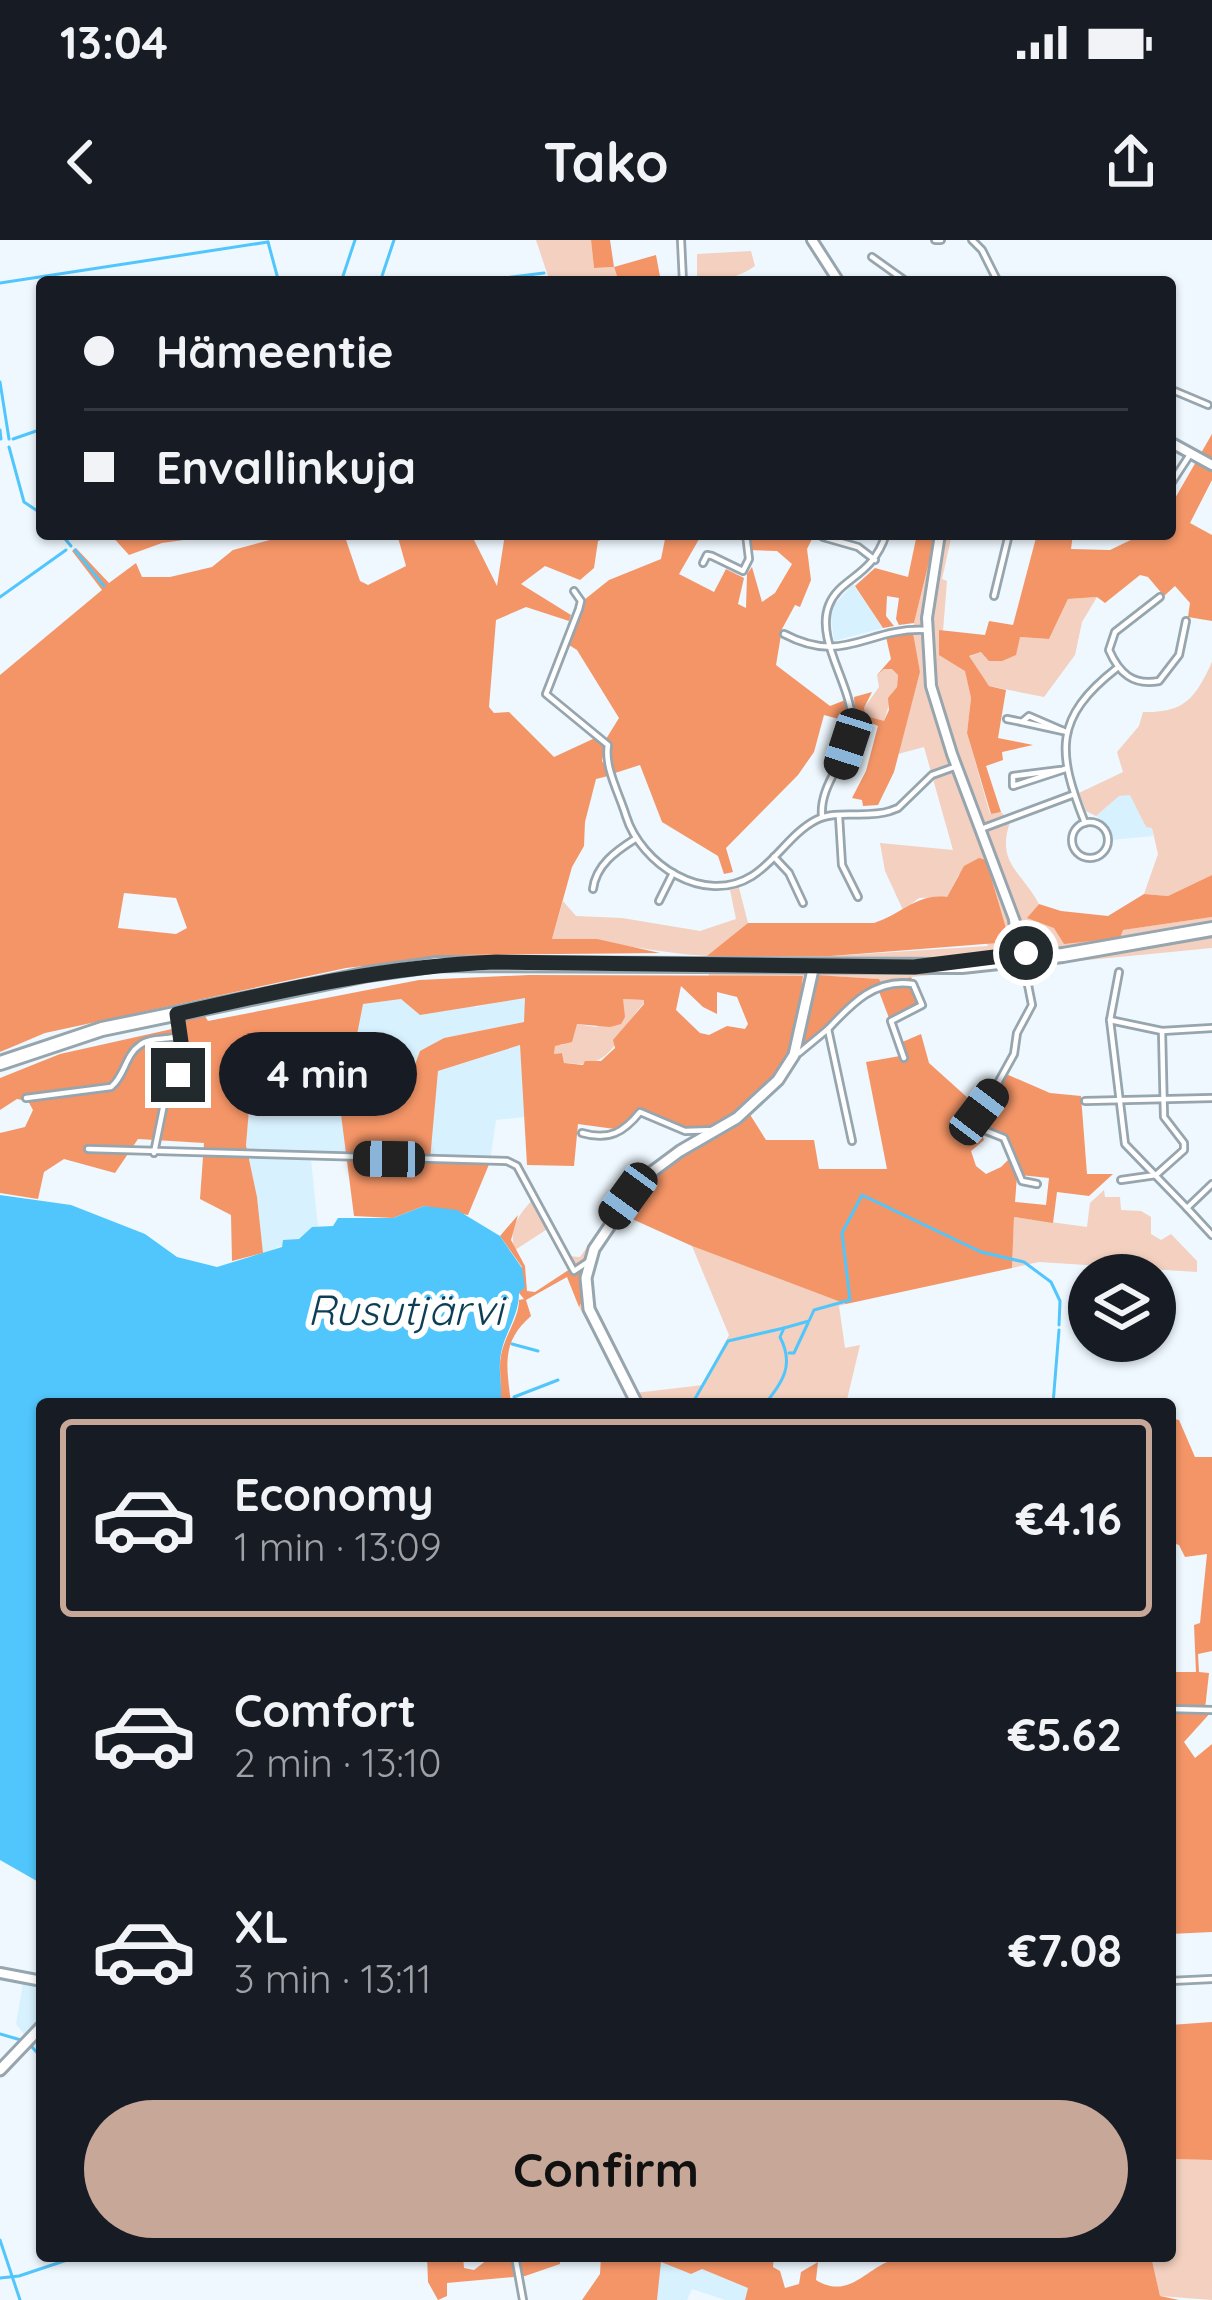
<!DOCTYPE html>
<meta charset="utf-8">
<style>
:root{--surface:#171b24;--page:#242831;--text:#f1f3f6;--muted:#9ea1a6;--line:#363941;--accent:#c6a798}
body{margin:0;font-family:Quicksand,sans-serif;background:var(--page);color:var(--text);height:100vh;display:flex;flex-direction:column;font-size:45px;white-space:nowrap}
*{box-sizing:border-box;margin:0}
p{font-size:39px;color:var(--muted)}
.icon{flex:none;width:66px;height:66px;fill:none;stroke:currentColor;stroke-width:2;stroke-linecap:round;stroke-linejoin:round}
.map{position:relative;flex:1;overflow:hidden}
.sheet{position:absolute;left:36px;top:1158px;width:1140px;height:864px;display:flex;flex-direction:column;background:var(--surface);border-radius:12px;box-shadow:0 3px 9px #0004}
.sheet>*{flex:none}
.top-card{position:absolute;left:36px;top:36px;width:1140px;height:264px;border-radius:12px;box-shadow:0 3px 9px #0004;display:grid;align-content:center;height:264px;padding:0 48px;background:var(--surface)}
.controls{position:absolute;left:1068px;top:1014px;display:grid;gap:24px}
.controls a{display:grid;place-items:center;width:108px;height:108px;border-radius:50%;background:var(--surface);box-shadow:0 3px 9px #0004;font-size:60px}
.end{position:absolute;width:54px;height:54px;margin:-27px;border:15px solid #232a2d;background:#fff;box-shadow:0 0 0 6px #fff}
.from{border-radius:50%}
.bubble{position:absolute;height:84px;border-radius:42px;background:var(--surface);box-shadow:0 3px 9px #0004;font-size:39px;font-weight:700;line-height:84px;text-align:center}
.car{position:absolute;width:36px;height:72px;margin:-36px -18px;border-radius:15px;box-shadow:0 0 9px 3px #0007;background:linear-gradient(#222 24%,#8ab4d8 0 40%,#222 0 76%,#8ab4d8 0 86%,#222 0)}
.top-card b{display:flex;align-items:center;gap:42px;height:114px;font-size:45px}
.top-card b+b{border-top:3px solid var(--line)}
.top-card i{width:30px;height:30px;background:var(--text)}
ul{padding:21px 0 0;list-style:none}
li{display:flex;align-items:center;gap:36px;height:198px;margin:0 24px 18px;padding:0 24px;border:6px solid transparent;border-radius:12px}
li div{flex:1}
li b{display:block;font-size:45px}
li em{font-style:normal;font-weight:700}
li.active{border-color:var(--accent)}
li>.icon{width:108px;height:108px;stroke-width:1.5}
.button{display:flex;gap:24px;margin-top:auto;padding:24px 48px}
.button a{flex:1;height:138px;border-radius:72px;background:var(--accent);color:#111;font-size:48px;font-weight:700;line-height:138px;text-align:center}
.status{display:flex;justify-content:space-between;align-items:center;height:84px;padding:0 60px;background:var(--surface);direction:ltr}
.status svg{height:33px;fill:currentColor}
header{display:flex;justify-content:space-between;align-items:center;height:156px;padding:0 48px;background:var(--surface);font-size:54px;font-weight:700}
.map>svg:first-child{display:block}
</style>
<div class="status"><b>13:04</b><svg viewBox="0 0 49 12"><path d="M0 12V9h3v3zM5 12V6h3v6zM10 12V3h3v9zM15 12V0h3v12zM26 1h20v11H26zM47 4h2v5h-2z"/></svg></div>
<header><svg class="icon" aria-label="back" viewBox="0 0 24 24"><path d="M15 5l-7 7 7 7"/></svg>Tako<svg class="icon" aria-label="share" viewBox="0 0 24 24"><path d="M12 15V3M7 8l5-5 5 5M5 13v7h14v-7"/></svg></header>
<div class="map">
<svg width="1212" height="2060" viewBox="0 0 1212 2060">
<rect width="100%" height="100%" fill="#eef8fe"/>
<g fill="#d8f1fe">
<path d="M853,344L883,388L834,401L830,370Z"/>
<path d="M1130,554L1146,587H1152L1153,596L1110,600L1108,587L1096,576L1119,556Z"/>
<path d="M525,757V782L444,798L414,830L368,857L346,851L362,764L401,759L476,767Z"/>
<path d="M520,805L525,877L496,880L490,922L429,920L438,831Z"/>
<path d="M338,851L349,921L311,920L318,987H312L299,999L263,1013L257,957L246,905L250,857Z"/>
<path d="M25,1732L42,1736V1816L16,1784Z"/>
<path d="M660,2022L691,2034L702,2029L749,2048L745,2060H725L692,2049L687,2060H657Z"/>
</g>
<g fill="#f3d0bf">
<path d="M536,0H591L594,28L614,27L619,42H550Z"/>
<path d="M751,11L755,26C736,39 719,41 697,42V14Z"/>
<path d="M936,294H952L942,339L947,341L943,391L939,390L965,430L971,458L967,493L990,574L1001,572L1010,582C996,623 1021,631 1039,664L1028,677L1122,690L1212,677V708L911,737L883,746L878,739L831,736L709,737L707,716C654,713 604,699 552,699L563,661L576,676L622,678L700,691L736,679L730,650L739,648L748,683L710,716H831L988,706L959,634L947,657L919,658L903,670L885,631L880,603L953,610L924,507L898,514L920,432L913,405L914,383Z"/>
<path d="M1097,357L1082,382L1075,415L1044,457L989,446L968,417L1020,397L1049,399L1068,359Z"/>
<path d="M1212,422V635L1168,656L1144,654L1158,614L1152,588L1146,587L1130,555L1119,556L1096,576L1086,571L1079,553L1123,532L1117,512L1139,486L1143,472C1184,473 1195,459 1212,422Z"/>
<path d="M884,429H893L898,435L897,447L892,453L884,482L879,483L866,476L864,468L879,447L877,435Z"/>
<path d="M623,759L644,760V763C613,796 618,830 564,823L562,813L554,814L555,805H563L577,784L596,787L622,774Z"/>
<path d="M653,926C624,970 574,1023 596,1077C606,1103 622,1128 635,1153L703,1145L729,1095L692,1006L846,1064L839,1066L845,1108L860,1105L846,1164H634L579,1067L584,1058L567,1016L580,1017L643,928Z"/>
<path d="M1104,950L1105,957H1120L1121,970L1141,971L1151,977V994L1161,1000L1171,994L1197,1021V1032L1039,1022L1012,1028L1014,977L1087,987L1090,963Z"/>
<path d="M535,957L552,986L515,1010C507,988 521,972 535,957Z"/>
<path d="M1170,1919L1212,1920V2060L1160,2056L1151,2016H1170Z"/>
</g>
<g fill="#f49567" fill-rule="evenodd">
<path d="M591,0H610L614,27L656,15L661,42H619L614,27L594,28Z"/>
<path d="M1212,194V240L1190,283L1212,295V381L1188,377L1190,363L1175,346L1164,356L1148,337L1140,335L1105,363L1097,357L1068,359L1049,399L1020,397L1016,415L1002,421H989L981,412L969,416L989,446L1006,450L998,498L1033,505L1002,512L1003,520L986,526L1001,572L991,574L967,493L971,458L965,431L939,415V390L985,395L989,381L1013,385L1037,294H1073L1071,309L1110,310L1143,294H1170V267Z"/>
<path d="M110,294H226L162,303L129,315Z"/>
<path d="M292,294H344L360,341L368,345L406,326L397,294H471L497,346L505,294H616L598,301L594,328L580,340L545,326L521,344L571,375L569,381L526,367L496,380L489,467L494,473L509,472L554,517L595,498L605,506L602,521L612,535L596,539L585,582L584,606L572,627L552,699H597L660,713L462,715L346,728L45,793L0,812V435L102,350L72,311L76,308L109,343L136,323L142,337H170L212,327L233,310ZM124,653L176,658L187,688L176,694L118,688Z"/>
<path d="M666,294H702L679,334L714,352L726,329L744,338L738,364L746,368L747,334L752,327L762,362L775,353L792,324L777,311L749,310L748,298L807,294L812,299L807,309L811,340L800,367L795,365L782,389L776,425L830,466L848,459L850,482L824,475L814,512L798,535L726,608L733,632L724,634L718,616L662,582L640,525L615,533L608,521L610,505L606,499L619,478L577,410L569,405L584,360L609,340L661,319Z"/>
<path d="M917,294H936L914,383L899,385L896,379L899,358L887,356L886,376L894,386L883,388L855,346L875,328L908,337Z"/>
<path d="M913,393L920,432L894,532L878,565L863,566L862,560L852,558L866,531L878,486L865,480L856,482L854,457L872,452L864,468L866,476L884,481L889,470L888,458L897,447L898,435L892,429H884L877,435L891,419L886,397Z"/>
<path d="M979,618L986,620L1010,702L831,716H707L748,683H874C902,674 917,653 947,657L964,626Z"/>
<path d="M1212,635V677L1123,690L1120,698L1064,704L1054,688L1027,678L1039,664L1061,671L1108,676L1144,654L1168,656Z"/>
<path d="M529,735L803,736L799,776L786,829L749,873L766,900H814L819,929H887L866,822L900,816V803L921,794L929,823L979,868L976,881L984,900L971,911L976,926L986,934L1001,927L1011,917L1017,936L1015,962L1046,965L1049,938L1020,935L1005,896L982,887L979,880L1006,834L1050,853L1081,856L1087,934H1113L1089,956L1057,952L1053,983L1014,977L1012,1028L846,1064L692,1006L621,974L653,926L713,888L686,889L640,869L622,890L578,884L574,926L527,925L520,805L438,831L430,920L490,922L468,975L424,966L393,978L354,976L338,851L250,858L246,905L257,957L263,1013L232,1021L231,975L200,959L204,903L138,899L115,933L64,919L44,932L38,959L0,953V893L25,887L33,870L28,861L17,859L0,870V838L60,814L181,787L180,778L203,773L208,781L419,740ZM681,746L703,767L717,774V752L737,757L748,784L745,789L727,786L709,795L700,793L676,770ZM525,758L524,782L444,798L420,811L413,830L378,825L368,856L346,851L363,764L401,759L420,775ZM623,759L644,760V764L613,800L615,808L601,821H585L583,825L564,823L562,813L554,814L555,806L572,802L577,784L610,787L621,784L625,777Z"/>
<path d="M816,735L879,739L883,746L911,737L924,766L889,778L878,749L849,767L814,803L797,814Z"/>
<path d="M518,975L511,1000L525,1026L527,1051L535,1052L570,1029L573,1033L586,1025L584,1058L579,1067L567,1037L526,1060L531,1076C500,1103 507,1127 511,1164L499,1163C503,1147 498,1131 501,1115C505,1095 519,1078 519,1060L524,1059L519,1053L522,1027L500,996Z"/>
<path d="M1170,1178L1179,1180L1195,1217H1212V1411L1198,1414L1199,1432L1209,1433L1205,1469L1170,1468V1432H1196L1194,1385L1200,1383L1207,1314L1185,1317L1179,1305L1170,1302Z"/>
<path d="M1170,1470L1212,1471L1184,1502L1195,1518L1212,1504V1692L1170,1694Z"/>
<path d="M1212,1782V1920L1170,1919V1785Z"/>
<path d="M427,2016H463L464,2028L474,2030L492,2016H560V2024L525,2036L447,2043V2056L438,2060L428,2042Z"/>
<path d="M601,2016H774L773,2027L780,2031L785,2048L799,2044L801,2032L818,2022L816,2040C848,2060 866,2029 890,2021C919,2013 953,2016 983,2016C1039,2016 1095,2016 1151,2016L1160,2056L1179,2060H745L748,2048L702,2029L691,2034L661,2022L657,2060H582L600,2034Z"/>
</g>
<path fill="#51c6fc" d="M0,955L71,965L145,994L177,1017L217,1027L282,1007L283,1000L299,999L312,987L333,986L338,978H393L424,966L457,970L500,996L522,1028L525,1047L519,1053C519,1079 501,1096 500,1122C499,1137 503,1150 500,1164H42V1644L0,1620Z"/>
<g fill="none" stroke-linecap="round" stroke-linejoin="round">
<g stroke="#51c6fc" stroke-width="3">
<path d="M268,2L278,39"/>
<path d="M341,42L355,0"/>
<path d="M380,42L394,0"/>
<path d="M473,42L544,33"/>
<path d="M0,43L268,2"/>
<path d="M0,142L9,199"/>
<path d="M0,190L1,199"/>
<path d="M13,199L42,189"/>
<path d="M9,207L24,262L42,274"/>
<path d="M61,294L71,306"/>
<path d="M75,310L104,346"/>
<path d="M0,357L66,310"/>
<path d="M512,1104L538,1111"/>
<path d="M789,1113H794L808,1083"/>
<path d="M514,1157L558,1140"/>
<path d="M692,1164L728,1101L784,1088"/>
<path d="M765,1164C782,1142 795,1126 780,1097L784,1088L809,1081L814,1070L850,1060L842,993L862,955L981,1012L1024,1022L1051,1042L1060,1061L1059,1085"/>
<path d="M1053,1164L1059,1090"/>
<path d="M0,1794L21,1800"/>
<path d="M32,1807L42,1818"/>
<path d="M0,2000L20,2060"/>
<path d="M0,2038L19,2036L79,2016"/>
</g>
<g stroke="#96a5ae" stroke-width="10">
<g id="minor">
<path d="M681,0L683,42"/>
<path d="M935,0H941"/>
<path d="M972,0L982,10L998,42"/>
<path d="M872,17L907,42"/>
<path d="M1170,149L1208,165"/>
<path d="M1170,245L1191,213"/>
<path d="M823,297L858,307L875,320"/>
<path d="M703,323L707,315L712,316L743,331L749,319L746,294"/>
<path d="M574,351L581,361L579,369L546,454L608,505C604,527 619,553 626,576C641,624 704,666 752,636C776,621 791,593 816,580C836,569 867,579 890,571L898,568L932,535L957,526"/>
<path d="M994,356L1009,294"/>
<path d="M1160,357L1115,392L1109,410C1119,433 1133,446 1159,441L1179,415L1186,381"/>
<path d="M784,394C845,426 867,387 926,390"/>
<path d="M1007,479L1022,482L1029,476L1066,492"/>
<path d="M1022,482L1063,491"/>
<path d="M1060,530L1013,536V546L1065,529"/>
<path d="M822,576C819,542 852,517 852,481C851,444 815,399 829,365C840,337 872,338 886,294"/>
<path d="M839,576L842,625L858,657"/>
<circle cx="1090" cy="600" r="18"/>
<path d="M1085,583C1057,512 1053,478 1117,428"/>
<path d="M981,589L1072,555"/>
<path d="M774,617L789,633L803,663"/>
<path d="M593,649C596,625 616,611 635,599"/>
<path d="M659,661L673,633"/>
<path d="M1023,720L1032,765L1017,793L1014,814L977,881L984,890L1004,898L1022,941L1037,944"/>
<path d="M1119,732L1110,780L1125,904L1187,968L1212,944"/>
<path d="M1110,780L1162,791L1212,788"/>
<path d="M828,789C852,763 876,738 913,744L922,765L891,781L904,818"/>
<path d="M799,813L828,789L852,901"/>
<path d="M26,858L111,847C125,836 125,815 140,805C150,797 167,800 180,796"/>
<path d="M1085,861L1212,858"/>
<path d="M582,893C609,901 624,892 640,872L685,891L716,890"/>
<path d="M88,909L507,921L517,926L574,1031L589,1021"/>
<path d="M154,913L165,859L179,827L177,774"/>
<path d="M1121,940L1156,935L1184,910V903L1164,877L1162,791"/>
<path d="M1187,968L1212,995"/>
<path d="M1170,1469L1212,1470"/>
<path d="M1170,1741L1212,1739"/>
<path d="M515,2016L523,2060"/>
</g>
</g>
<g stroke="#96a5ae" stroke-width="14">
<g id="tertiary">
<path d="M812,0L839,42"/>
<path d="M1170,202L1212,225"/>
<path d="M940,294L927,378L931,446L952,514L1023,703V720L1019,714L1014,680"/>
<path d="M0,1733L42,1741"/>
</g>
</g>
<g stroke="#96a5ae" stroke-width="15">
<g id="secondary">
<path d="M637,1164L589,1069L586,1038L594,1009L641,940L680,911L737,878L778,840L794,815L814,725"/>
<path d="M0,1830L42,1786"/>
</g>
</g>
<g stroke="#96a5ae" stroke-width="18">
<path id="primary" d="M0,823L102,789L368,734L438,724L962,726L1063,715L1212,689"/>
</g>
<use href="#minor" stroke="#fff" stroke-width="4.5"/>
<use href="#tertiary" stroke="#fff" stroke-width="8"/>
<use href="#secondary" stroke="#fff" stroke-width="9"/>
<use href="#primary" stroke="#fff" stroke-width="12"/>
</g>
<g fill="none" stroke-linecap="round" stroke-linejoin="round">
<path stroke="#232a2d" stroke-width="15" d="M178,835L181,802L177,774C282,750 388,726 496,722L914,727L1026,713"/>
</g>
<g text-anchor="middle" stroke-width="12" stroke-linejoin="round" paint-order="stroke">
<g font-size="42" font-style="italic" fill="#0c3f55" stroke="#fff">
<text x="405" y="1085">Rusutjärvi</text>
</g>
</g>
</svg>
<div class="controls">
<a><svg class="icon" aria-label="layers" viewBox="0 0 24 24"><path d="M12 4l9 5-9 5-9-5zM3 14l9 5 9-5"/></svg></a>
</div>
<i class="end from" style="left:1026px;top:713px"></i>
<i class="end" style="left:178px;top:835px"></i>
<div class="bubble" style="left:219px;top:792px;width:198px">4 min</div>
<i class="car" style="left:848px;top:504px;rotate:198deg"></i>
<i class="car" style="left:979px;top:872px;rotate:37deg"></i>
<i class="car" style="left:389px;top:919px;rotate:271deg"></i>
<i class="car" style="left:628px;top:956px;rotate:216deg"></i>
<div class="top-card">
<b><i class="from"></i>Hämeentie</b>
<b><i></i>Envallinkuja</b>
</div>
<section class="sheet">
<ul>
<li class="active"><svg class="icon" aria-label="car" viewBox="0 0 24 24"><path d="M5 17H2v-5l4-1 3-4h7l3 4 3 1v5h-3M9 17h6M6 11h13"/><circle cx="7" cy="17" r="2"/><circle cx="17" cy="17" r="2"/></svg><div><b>Economy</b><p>1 min · 13:09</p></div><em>€4.16</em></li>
<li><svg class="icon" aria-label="car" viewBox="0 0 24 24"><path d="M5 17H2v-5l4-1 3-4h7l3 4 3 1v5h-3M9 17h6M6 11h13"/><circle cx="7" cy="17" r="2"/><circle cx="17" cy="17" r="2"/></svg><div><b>Comfort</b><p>2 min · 13:10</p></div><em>€5.62</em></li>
<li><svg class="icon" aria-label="car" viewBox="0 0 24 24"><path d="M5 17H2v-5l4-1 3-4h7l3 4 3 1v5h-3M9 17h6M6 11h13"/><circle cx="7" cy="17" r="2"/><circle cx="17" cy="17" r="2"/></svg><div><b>XL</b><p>3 min · 13:11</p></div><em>€7.08</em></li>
</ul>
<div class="button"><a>Confirm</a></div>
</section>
</div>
